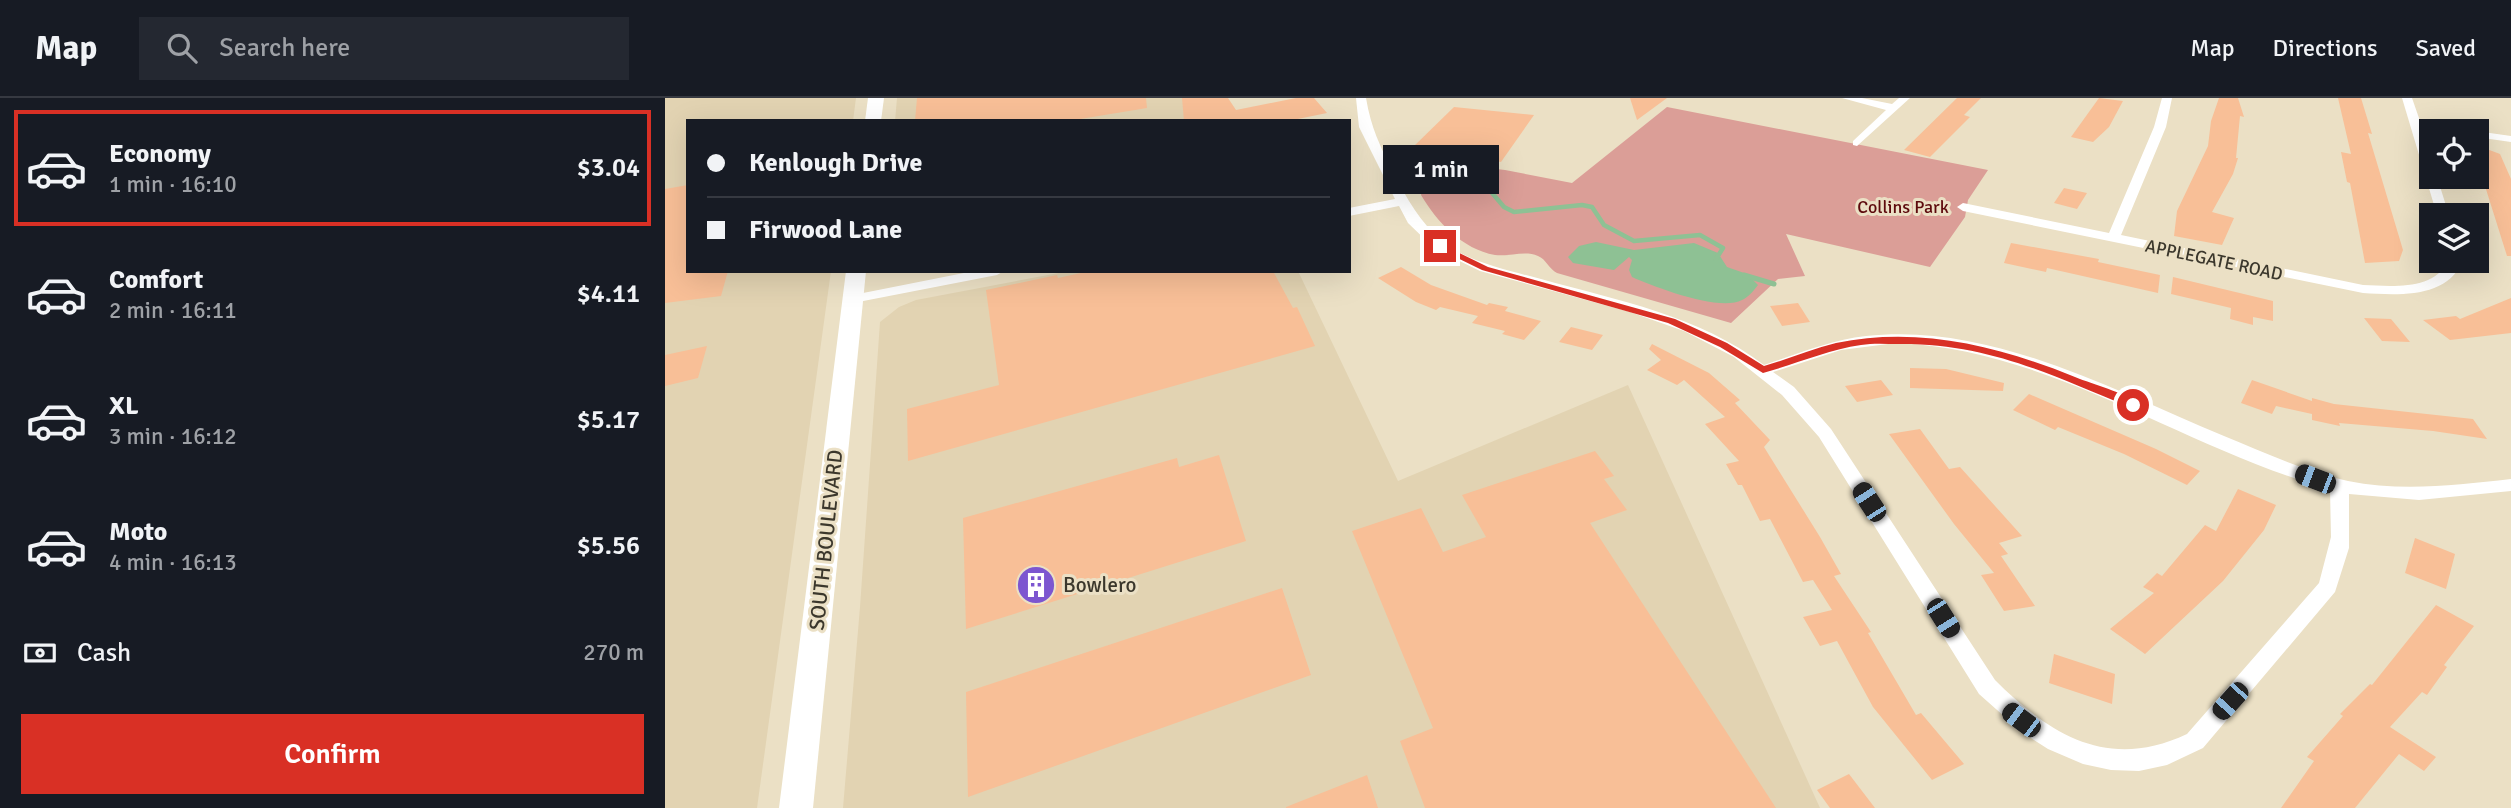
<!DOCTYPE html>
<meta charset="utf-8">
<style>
:root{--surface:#171b24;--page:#242831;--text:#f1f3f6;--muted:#9ea1a6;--line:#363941;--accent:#d93025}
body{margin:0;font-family:Signika,sans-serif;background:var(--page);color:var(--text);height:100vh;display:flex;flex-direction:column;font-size:26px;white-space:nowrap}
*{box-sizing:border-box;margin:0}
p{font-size:23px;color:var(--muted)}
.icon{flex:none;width:38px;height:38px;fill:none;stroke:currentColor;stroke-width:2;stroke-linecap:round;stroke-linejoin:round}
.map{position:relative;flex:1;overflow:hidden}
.side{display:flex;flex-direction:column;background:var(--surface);width:665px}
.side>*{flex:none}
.guide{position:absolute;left:21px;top:21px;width:665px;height:154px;border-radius:0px;box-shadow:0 7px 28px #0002;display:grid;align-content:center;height:154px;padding:0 21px;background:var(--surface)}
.fabs{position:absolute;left:1754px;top:21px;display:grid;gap:14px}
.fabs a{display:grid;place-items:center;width:70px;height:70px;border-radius:0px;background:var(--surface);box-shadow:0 7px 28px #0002;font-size:35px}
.end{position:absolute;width:32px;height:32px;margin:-16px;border:9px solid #d93025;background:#fff;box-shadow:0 0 0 4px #fff}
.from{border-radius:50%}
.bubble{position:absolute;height:49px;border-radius:0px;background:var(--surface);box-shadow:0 7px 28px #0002;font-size:23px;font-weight:600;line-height:49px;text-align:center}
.car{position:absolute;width:21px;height:42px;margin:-21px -10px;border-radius:9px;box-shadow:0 0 5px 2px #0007;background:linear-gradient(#222 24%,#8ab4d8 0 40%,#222 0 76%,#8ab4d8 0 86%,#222 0)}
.guide b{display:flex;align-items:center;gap:24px;height:66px;font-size:26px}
.guide b+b{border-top:2px solid var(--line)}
.guide i{width:18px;height:18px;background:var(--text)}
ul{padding:12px 0 0;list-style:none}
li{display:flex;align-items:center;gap:21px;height:116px;margin:0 14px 10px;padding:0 7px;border:4px solid transparent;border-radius:0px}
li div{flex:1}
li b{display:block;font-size:26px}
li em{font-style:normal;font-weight:600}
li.active{border-color:var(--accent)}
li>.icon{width:63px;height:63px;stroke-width:1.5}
.pay{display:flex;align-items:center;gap:18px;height:77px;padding:0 21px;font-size:26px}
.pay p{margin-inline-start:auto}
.primary-button{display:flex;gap:14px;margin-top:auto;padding:14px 21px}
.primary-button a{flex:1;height:80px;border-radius:0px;background:var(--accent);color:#fff;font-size:28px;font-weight:600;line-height:80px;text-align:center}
header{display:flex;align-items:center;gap:42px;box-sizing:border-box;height:98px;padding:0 35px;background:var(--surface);border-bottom:2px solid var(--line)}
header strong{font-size:33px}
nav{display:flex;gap:38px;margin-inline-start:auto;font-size:24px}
.search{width:490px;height:63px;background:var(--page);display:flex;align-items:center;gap:18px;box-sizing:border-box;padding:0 24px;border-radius:0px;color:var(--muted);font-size:26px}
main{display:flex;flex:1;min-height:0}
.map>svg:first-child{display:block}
</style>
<header>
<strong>Map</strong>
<div class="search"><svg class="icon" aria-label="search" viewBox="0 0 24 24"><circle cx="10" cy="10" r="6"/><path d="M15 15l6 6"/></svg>Search here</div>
<nav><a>Map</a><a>Directions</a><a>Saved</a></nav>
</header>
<main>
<section class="side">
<ul>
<li class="active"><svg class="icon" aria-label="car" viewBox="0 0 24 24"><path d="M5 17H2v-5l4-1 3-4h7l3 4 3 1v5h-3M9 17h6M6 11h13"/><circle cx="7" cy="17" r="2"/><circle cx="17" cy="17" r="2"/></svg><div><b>Economy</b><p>1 min · 16:10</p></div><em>$3.04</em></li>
<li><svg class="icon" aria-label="car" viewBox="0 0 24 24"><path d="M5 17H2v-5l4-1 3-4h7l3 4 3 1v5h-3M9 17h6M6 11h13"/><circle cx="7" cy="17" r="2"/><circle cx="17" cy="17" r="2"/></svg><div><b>Comfort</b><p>2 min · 16:11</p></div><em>$4.11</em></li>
<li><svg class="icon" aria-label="car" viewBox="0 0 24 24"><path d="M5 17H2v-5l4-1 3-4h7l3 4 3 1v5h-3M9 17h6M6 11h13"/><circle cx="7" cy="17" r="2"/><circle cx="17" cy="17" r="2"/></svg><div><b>XL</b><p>3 min · 16:12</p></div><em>$5.17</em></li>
<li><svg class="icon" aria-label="car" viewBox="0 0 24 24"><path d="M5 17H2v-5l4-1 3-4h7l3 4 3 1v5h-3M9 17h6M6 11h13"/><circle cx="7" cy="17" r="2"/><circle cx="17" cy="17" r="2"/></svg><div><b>Moto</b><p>4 min · 16:13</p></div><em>$5.56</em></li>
</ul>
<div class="pay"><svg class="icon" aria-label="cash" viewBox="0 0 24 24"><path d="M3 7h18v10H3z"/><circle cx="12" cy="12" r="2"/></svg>Cash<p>270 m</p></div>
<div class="primary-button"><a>Confirm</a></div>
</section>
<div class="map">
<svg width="1846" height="710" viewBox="0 0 1846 710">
<rect width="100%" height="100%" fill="#ebe0c5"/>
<g fill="#e2d3b2">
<path d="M0,0H191L188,23H23V173H166L92,710H0Z"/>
<path d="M232,0H529L545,23H230Z"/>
<path d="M404,173H633L733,383L963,287L1155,710H178L195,509L215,224L234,209L251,202Z"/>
</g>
<path fill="#db9e97" d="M1002,9L1323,72L1303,102L1300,119L1265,169L1121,136L1140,178L1113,181L1066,225L892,175C884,171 881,161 873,158C860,152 844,159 830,157C797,151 772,124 756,97L757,91L779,87L774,74L780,65L840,72L907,85Z"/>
<path fill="#8ec194" d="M931,144L969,152L1029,145L1053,155L1062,169L1082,176L1093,187C1089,192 1084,199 1077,202C1054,214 990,189 967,179L964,172L967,162L964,159L949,172L908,165L903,159L914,148Z"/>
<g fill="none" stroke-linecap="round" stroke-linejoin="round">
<path stroke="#8ec194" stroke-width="4.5" d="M773,81L798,80L817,83L839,109L849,114L917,107L927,109L939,127L969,143L1035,137L1058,150L1051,161"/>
<path stroke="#8ec194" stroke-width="5" d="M1079,177L1109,186"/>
</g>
<g fill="#f8bf97">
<path d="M252,0H481L482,10L403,23H250Z"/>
<path d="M517,0H563L571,12L631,0H649L662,15L623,23H519Z"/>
<path d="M965,0H1002L972,22Z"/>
<path d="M1292,0H1316L1299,17L1305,19L1265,59L1239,52Z"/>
<path d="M1434,0L1458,3L1444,29L1428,44L1406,39Z"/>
<path d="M1554,0H1573L1579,19L1575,18L1571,60H1573L1568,76L1547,114L1569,120L1557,147L1509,138L1512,113L1543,48L1546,23Z"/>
<path d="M1673,0H1696L1707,36L1703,35L1738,152L1734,163L1700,165L1685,85L1682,84L1676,54L1686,56Z"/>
<path d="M789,9L869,17L836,64L747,50Z"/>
<path d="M1811,47L1835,56L1846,81V158H1842L1820,88L1811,87Z"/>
<path d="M23,87V173H63L56,198L0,205V91Z"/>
<path d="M1399,90L1422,95L1412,111L1389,105Z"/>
<path d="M1346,145L1434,161L1433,164L1495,177L1493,195L1382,170L1381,174L1339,165Z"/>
<path d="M736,169L766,187L822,207L824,205L843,209L840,213L876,223L859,242L837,236L840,233L807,225L813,218L775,209L771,212L751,204L713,180Z"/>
<path d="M425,173H608L628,210L632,209L650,248L243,363L242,311L334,287L321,192L392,177L393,180Z"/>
<path d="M1508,179L1608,203V223L1588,219V227L1565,221L1566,210L1506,196Z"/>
<path d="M1846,200V235L1785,242L1758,222L1791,218L1795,221Z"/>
<path d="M1133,205L1145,224L1117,228L1105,208Z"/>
<path d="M1699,220L1726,221L1745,244L1717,243Z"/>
<path d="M906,229L938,237L927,252L894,244Z"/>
<path d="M987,246L1044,275L1075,302L1070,305L1105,342L1099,349L1155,439L1176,476L1169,478L1206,534L1203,535L1251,617L1256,615L1299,666L1267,682L1208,609L1172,543L1155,548L1138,519L1167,512L1148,482L1138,484L1105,421L1095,423L1077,387H1073L1061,366L1074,363L1040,326L1060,319L1019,282L1012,287L982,272L996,262L984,251Z"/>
<path d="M42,248L33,280L0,288V257Z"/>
<path d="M1245,270L1281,271L1339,285L1338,293L1245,290Z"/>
<path d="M1216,282L1228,297L1192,304L1180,288Z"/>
<path d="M1587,282L1647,303V300L1669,306L1808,321L1822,341L1768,333L1674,325L1675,328L1647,322V316L1611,308L1607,316L1576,305Z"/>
<path d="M1364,296L1491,351L1535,373L1522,387L1459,356L1393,329L1390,332L1348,312Z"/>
<path d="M1255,331L1284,371L1295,369L1357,438L1334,445L1343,456L1336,458L1370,508L1339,513L1316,477L1329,475L1289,426L1224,336Z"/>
<path d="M930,353L949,378L939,381L962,412L925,425L1111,710H760L735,643L768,630L687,433L756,410L778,454L821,439L797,397Z"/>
<path d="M554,357L581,443L301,531L298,420L512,360L514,369Z"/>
<path d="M1573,391L1611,407L1599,432L1558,483L1480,556L1445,531L1489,495L1478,489L1492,475L1497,478L1540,427L1551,433Z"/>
<path d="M1750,440L1790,456L1781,491L1740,475Z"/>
<path d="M617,490L646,577L303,699L301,594Z"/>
<path d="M1771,507L1809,528L1779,567L1782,569L1762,597L1757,594L1725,629L1771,659L1759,673L1734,656L1690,710H1616L1649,663L1642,659L1678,618L1675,616L1705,586L1707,587Z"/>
<path d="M1389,556L1450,576L1447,606L1384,585Z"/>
<path d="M1184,676L1210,710H1165L1152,692Z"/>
<path d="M702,677L713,710H621V709Z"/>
</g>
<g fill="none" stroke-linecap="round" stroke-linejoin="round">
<g fill="#fff" fill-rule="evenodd">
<path d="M691,0H701C706,30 715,48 728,74C742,101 755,124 777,143C802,164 846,173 876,181C952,202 1035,218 1099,267C1132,256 1166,242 1201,238C1325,224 1447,292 1559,338C1599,354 1640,374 1683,383C1737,394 1792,387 1846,381V393L1754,402L1684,396V450L1670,494L1538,650L1502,667L1474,673L1446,672L1418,666L1383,651L1358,635L1314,596L1154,339L1117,297L1069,259L1019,233L965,214L815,173L770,151L743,125L734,108L684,118V110L730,101L694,29ZM1231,245C1388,251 1518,351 1665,391L1666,439L1654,485L1522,636C1444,673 1386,638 1330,582L1166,331L1129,289L1108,274L1176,252Z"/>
<path d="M1177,0H1197L1227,6L1234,0H1245L1192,48L1188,47V43L1221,12Z"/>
<path d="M1497,0H1507L1501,29L1456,137L1698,187C1726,188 1769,193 1783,163H1797C1783,201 1732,197 1698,195L1298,113L1292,109L1298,105L1444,135L1489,29Z"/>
<path d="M1737,0H1747L1755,23L1795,30L1801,33L1757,30L1766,58V79H1772L1784,117H1772Z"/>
<path d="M1808,33H1811L1846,38V44L1811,39V33Z"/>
<path d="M309,173H339L332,177L188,205L181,201L188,197Z"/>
</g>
<g fill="#fff" fill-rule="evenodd">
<path d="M203,0H219L216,23H200Z"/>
<path d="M181,173H201L148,710H114Z"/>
</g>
</g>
<path fill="#d93025" d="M772,147H778L823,169L1010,221L1062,245L1099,268C1123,261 1147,251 1171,245C1254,228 1333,248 1410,279C1429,287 1458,293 1473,307L1464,309C1384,276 1322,245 1233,246C1221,246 1208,245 1196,247C1162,252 1131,266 1098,275L1055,249L1003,225L817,172L772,150Z"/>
<defs>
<g id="building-disc" transform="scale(2.0125)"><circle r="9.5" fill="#7c56d0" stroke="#ebe0c5"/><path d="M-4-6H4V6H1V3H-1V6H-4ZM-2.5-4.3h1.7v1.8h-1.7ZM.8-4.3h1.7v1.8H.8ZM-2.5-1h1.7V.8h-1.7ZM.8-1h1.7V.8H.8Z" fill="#fff"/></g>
</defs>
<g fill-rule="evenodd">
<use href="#building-disc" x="371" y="487"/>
</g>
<g text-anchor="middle" stroke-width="6" stroke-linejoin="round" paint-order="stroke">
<g font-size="18" fill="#5d0a0d" stroke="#ebe0c5">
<text x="1238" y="115">Collins Park</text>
</g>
<g font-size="18" fill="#3b372c" stroke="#ebe0c5">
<text transform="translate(1549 162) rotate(12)" y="6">APPLEGATE ROAD</text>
</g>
<g font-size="21" fill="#3b372c" stroke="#ebe0c5">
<text transform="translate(161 442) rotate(-84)" y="7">SOUTH BOULEVARD</text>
</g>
<g font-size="21" fill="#3b372c" stroke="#ebe0c5" text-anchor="start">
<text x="398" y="494">Bowlero</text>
</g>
</g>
</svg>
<div class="fabs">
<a><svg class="icon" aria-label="locate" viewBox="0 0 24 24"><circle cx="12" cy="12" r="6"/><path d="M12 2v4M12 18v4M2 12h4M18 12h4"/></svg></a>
<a><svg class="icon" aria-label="layers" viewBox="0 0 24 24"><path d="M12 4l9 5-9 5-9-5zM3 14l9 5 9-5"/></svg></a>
</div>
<i class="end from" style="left:1468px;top:307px"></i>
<i class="end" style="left:775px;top:148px"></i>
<div class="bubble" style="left:718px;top:47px;width:116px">1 min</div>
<i class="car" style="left:1650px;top:381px;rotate:291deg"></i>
<i class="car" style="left:1204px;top:404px;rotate:327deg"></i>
<i class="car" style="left:1278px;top:520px;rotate:148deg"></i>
<i class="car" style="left:1565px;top:603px;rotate:222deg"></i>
<i class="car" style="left:1356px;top:622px;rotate:307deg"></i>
<div class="guide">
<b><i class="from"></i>Kenlough Drive</b>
<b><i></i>Firwood Lane</b>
</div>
</div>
</main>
